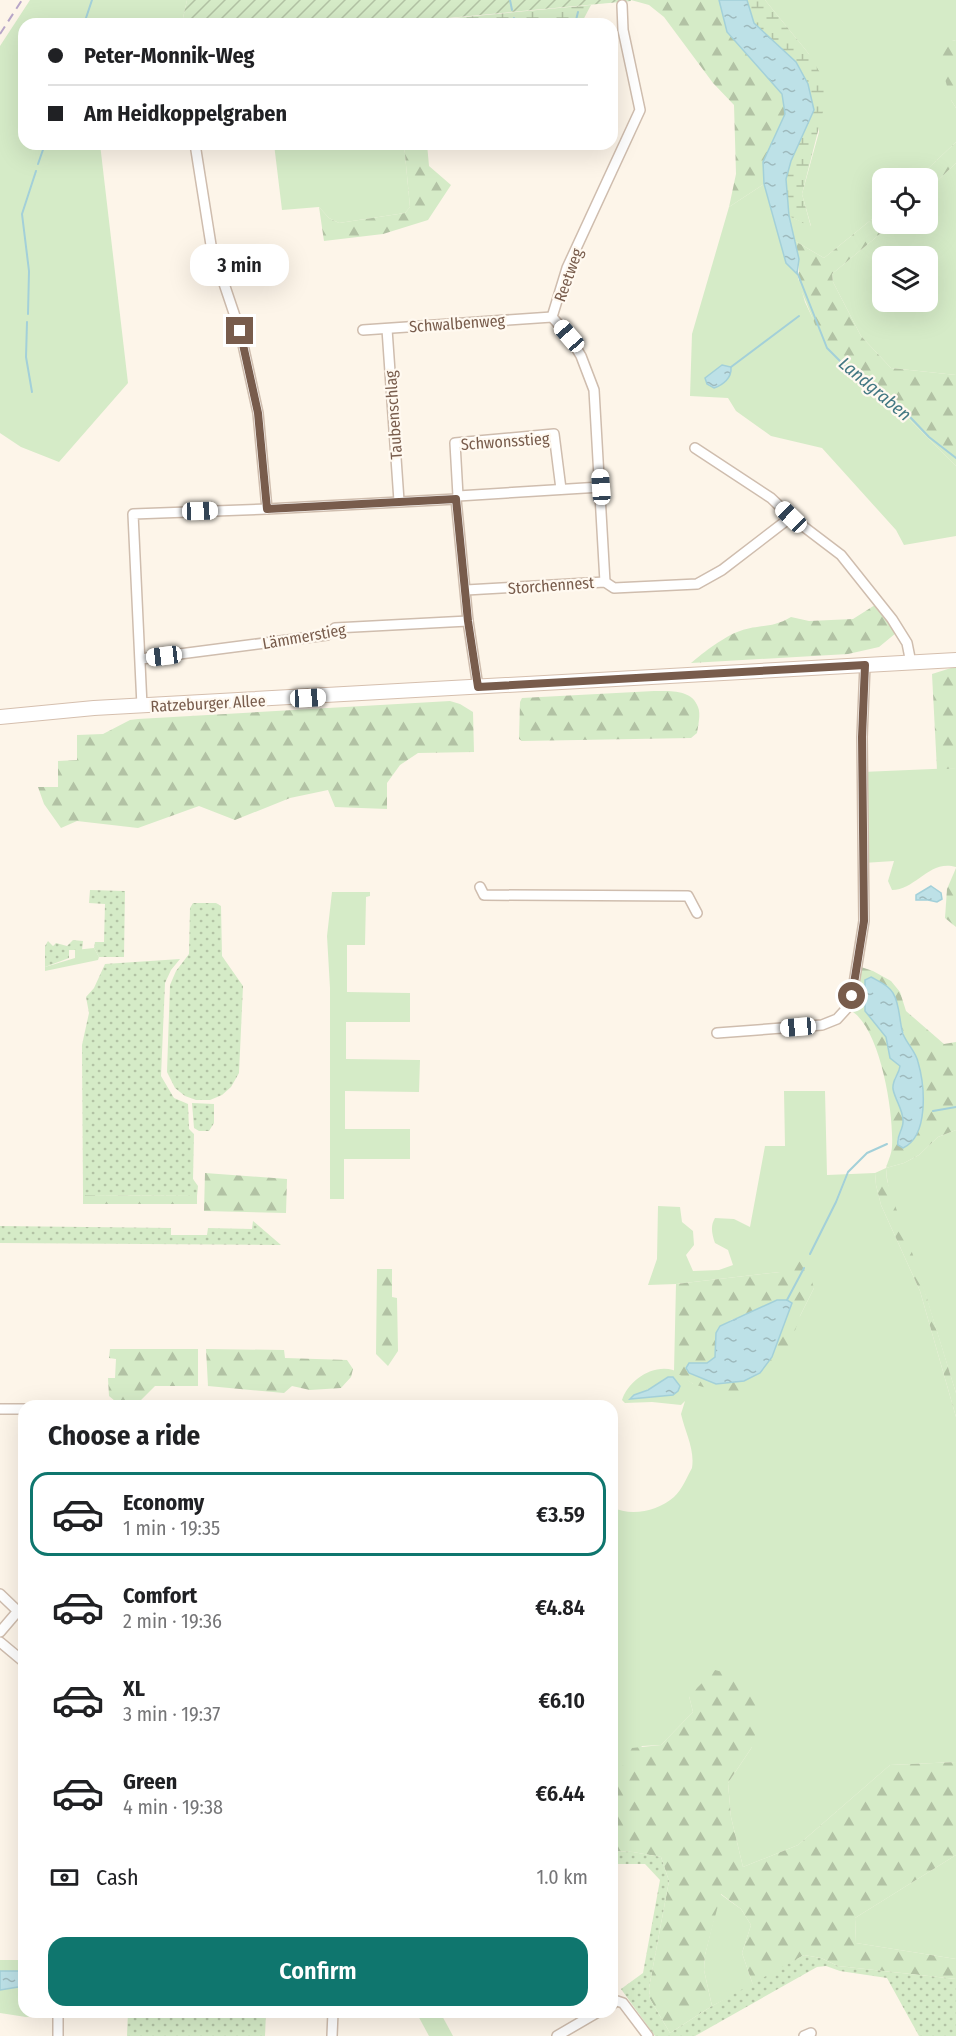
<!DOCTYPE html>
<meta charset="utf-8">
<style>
:root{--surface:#fff;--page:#f6f6f6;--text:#202124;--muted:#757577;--line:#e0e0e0;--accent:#0f766e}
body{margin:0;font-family:"Fira Sans Condensed",sans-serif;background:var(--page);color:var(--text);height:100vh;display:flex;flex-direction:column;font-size:22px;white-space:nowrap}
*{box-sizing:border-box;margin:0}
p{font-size:20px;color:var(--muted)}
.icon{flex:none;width:33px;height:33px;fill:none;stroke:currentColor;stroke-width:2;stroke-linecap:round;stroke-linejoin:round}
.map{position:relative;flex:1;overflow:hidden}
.drawer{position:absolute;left:18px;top:1400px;width:600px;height:618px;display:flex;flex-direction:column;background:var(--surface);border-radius:18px;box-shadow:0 6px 24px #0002}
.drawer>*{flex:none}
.guide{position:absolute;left:18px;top:18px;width:600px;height:132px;border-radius:18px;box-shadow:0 6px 24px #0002;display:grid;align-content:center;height:132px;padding:0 30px;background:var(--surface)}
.controls{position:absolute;left:872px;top:168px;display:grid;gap:12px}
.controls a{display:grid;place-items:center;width:66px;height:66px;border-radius:12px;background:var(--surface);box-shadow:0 6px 24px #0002;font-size:30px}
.end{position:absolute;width:27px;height:27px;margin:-14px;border:8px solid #785c4c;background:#fff;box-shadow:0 0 0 3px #fff}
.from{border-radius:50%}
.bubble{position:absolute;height:42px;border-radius:18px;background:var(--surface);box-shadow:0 6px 24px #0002;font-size:20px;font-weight:600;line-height:42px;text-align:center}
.car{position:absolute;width:18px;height:36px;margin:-18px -9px;border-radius:8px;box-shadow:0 0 4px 2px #0007;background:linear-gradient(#fff 24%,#345 0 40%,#fff 0 76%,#345 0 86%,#fff 0)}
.guide b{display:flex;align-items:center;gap:21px;height:57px;font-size:22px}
.guide b+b{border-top:2px solid var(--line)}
.guide i{width:15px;height:15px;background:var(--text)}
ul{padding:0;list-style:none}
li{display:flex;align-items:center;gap:18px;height:84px;margin:0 12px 9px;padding:0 18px;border:3px solid transparent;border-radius:18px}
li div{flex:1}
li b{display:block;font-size:22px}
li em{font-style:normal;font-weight:600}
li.current{border-color:var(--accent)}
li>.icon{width:54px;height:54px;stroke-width:1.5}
h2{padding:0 30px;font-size:27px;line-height:72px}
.pay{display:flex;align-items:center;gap:15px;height:66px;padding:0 30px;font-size:22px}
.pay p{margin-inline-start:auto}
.button{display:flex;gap:12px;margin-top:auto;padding:12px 30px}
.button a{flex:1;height:69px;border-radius:18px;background:var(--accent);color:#fff;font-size:24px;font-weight:600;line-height:69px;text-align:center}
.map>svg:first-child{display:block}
</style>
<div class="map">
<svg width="956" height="2036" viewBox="0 0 956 2036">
<defs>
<pattern id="forest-firs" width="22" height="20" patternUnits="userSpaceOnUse" patternTransform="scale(1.5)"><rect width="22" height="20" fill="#d5ebc7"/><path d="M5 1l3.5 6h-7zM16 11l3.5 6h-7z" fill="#b2c2a4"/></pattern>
<pattern id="wetland-marsh" width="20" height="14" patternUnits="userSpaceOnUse" patternTransform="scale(1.5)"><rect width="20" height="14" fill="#d5ebc7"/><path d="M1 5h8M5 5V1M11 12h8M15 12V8" fill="none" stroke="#b2c2a4"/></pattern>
<pattern id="park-dots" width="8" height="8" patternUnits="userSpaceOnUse" patternTransform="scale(1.5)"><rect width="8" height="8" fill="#d5ebc7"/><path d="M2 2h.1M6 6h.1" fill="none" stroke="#b2c2a4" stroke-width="1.8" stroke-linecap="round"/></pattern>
<pattern id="garden-furrows" width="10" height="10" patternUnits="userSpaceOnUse" patternTransform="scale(1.5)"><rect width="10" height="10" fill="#d5ebc7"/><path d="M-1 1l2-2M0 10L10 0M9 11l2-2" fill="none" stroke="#b2c2a4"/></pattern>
<pattern id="water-ripples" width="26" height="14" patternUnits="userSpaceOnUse" patternTransform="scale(1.5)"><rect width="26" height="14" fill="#bde1e7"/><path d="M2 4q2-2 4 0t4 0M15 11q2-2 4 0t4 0" fill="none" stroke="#9ebabd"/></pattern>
</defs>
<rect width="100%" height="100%" fill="#fdf5e9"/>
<g fill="#d5ebc7" fill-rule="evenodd">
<path d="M30,0H187L183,18L175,24H24V144H100L128,383L59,462L21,447L0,433V46Z"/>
<path d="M765,0H956V40L952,41L951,100L956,108V142L918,178H882V211L824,258L795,241L789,216L811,226L802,194L819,132L809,54Z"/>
<path d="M274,144H404L410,207L405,213L339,223L329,218L319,207L282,210Z"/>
<path d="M956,163V375L891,368L861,336L833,282L832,274L892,224H927V191ZM882,256H927V302H882Z"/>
<path d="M764,184L786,263L797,274L805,302L812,317L859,383L896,406L956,466V536L904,545L896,530L822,448L771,436L736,411L728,398L690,396L692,334L729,207Z"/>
<path d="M956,768V867C929,859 916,890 892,890L888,881L894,861L863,863L862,772Z"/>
<path d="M332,892H370V896L366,897L365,945H347V992L410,993V1022H346V1059L420,1060L419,1092L345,1091V1129H410V1159H344V1199H330V988L327,936Z"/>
<path d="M94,948L99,957L98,960L45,971V967L75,958V950Z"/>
<path d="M784,1091H825L827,1175L875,1173L876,1185L881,1205L920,1291L956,1417V1762L890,1765L798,1845L743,1867L731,1817L728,1783L752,1747L689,1696L693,1712L661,1745L642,1746L612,1786V1507C631,1517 658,1511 674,1497C682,1490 687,1477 692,1468C695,1449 685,1432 681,1414L685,1401L681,1405L652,1402L625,1403L622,1400C628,1381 652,1364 673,1370C680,1373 687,1379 693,1384L800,1316L814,1288L780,1272L676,1284L648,1285L657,1259L658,1206L680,1207L682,1222L693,1231L694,1245L686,1255L693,1271L719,1270L733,1265L728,1250L715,1243C712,1234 710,1226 715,1218L734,1219L750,1227L765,1146H785ZM660,1382L673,1395L631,1399C641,1392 651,1389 660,1382Z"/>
<path d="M956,1130V1393C943,1352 931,1310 917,1269C906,1236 888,1203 886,1168L904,1163L919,1155L938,1137Z"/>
<path d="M956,1855V1959L856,1943L855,1918Z"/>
<path d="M720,1894L741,1909L751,1925L742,1953L753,1985L712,2006L704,1970L705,1955Z"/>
<path d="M0,1960H24V2012H54V2014L26,2017L0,2013Z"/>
<path d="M416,2012H440L453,2036H429Z"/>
</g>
<g fill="url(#forest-firs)" fill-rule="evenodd">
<path d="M631,0H719L727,32L782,94L785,114L763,162L764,184L729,207L736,174L734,105L713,83L664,17L649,5Z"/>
<path d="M956,40V108L951,100L939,58L952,41Z"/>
<path d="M956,142V163L927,191V178H918Z"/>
<path d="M404,144H427L429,166L451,185L428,220L383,234L324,241L319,207L329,218L339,223L405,213L410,207Z"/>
<path d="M882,211V224H892L832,274L833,282L861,336L891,368L956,375V466L896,406L860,383L825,349L799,285V259L795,241L824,258Z"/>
<path d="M875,605L896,633L879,647L848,654L691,663C704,652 725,636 740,631C759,624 771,629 791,617L809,621L853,619Z"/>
<path d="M951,668H956V768L937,770L932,674Z"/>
<path d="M654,691C669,691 692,689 698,707C701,714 698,726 697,733L691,738L522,741L519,739L520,702L522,698Z"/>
<path d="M450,701L460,704L473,712L474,752L418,753L400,765L387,783V809L335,807L328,790L290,798L235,820L199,806L138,828L77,821L61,828L44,804L38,787H58V761L77,760V735L103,734L130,720L138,719Z"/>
<path d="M956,868V927L945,918L947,889Z"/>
<path d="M858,966L873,971L891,981L900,992L906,1011L944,1044L956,1042V1130L938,1137L919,1155L904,1163L886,1168L887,1180L892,1197L918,1269L956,1393V1417L920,1291L881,1205L876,1185L875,1173L886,1168C888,1161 892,1153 892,1146C894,1113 880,1023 848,1009ZM893,993L904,1036L918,1062L924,1099L920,1123L897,1141L903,1124V1116L896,1098L894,1079L899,1071L900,1066C878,1048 889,1017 893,993Z"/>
<path d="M205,1173L287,1179L286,1213L204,1211Z"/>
<path d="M83,1195L197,1196V1204H83Z"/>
<path d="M796,1257L809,1272L814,1288L800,1316L787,1354L755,1389L730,1395L693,1384L674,1371L676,1284L780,1272ZM791,1303L772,1357L716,1384L689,1373V1363H707L715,1357L716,1333L731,1320L752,1313Z"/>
<path d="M377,1269H392V1297L397,1298L398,1351L388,1366L376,1354Z"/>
<path d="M110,1349H198V1386H155L141,1400L115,1401L109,1396L108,1378H115L116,1359L109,1358Z"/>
<path d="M206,1349L284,1350L285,1358L347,1360L353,1369L351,1377L341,1388L310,1390L292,1386L284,1393L208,1386Z"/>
<path d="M715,1670L742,1677L764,1700L752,1747L728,1783L731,1817L743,1867L798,1845L890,1765L956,1762V1855L855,1918L856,1943L956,1959V1979L838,1966L821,1958L804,1955L753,1985L742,1953L751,1925L741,1909L721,1894L705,1955L704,1970L712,2006L670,2033L650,1999L649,1988L669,1881L661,1857L633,1852L612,1851V1786L632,1748L661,1745L693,1712L689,1696Z"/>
</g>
<g fill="url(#wetland-marsh)">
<path d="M747,0H765L809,54L829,88L802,194L811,227L789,216L786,179L791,161L814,110L808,84L796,62L754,23Z"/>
<path d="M591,5L581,24H411V22Z"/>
</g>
<g fill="url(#park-dots)">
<path d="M90,890L125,891L124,957H99L94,948L95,942H104L105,904L89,903Z"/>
<path d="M193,903H216L221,906L222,956L243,986L239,1073L231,1087L222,1095L210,1100H196L185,1096L175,1088L167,1072L170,985L176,971L189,954L190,908Z"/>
<path d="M73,940L83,941L82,950H69V958L45,967V946L48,941L53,946L56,943L67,946Z"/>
<path d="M180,959L171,970L165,983L161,1076L174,1098L188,1104L189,1129L194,1134L193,1179L198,1186L197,1196L83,1195L82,1045L89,1013L86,997L94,988L105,964Z"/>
<path d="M192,1103L214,1104V1123L209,1131H199L194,1128Z"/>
<path d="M253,1221L281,1245L0,1243V1226L171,1228V1235H207L208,1228L252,1229Z"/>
<path d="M612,1851L633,1852L661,1857L669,1881L649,1988L650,1999L670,2033L712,2006L804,1955L821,1958L838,1966L956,1979V2036H919L887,1978L840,1971L826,1966L817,1967L695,2036H655L621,1989L643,1973L660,1880L645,1864H612Z"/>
<path d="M128,2012H266L265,2036H127Z"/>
</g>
<path fill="url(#garden-furrows)" d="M187,0H631V1L382,24H183V18Z"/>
<g fill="url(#water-ripples)" stroke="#a3d0d9" stroke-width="1.5">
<path d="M719,0H747L754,23L796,62L808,84L814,110L791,161L786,179L789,216L799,259L797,274L786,263L764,184L763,162L785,114L782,94L727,32Z"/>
<path d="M722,365L731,367C732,378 723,385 714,388L707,384L705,378Z"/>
<path d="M931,886L941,893L942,899L937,902L928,900H916V895Z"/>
<path d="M871,977C878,981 889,985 893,993C900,1004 899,1021 903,1034C907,1044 916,1052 918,1062C925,1086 929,1136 903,1148L898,1145C896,1136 903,1130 903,1122C904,1111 895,1100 893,1089C892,1079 899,1075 900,1066L890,1058L886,1037L865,1011V980Z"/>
<path d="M777,1300H787L792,1303L772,1357L760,1373L744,1381L716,1384L689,1373L686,1368L689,1363H707L715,1357L716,1333L720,1326Z"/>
<path d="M668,1377H673L680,1386L678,1391L673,1395L630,1399L634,1395L648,1390Z"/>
<path d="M0,1971H24V1986L0,1990Z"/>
</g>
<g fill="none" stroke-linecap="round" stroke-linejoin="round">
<g stroke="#a3d0d9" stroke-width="2">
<path d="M510,0L512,10"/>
<path d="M514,18L516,24"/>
<path d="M84,24L92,0"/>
<path d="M575,24L578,12"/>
<path d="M38,164L45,144"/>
<path d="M797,272L827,348L862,383L893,399L929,437L956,458"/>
<path d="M28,314L29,271L22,214L36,171"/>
<path d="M27,322L26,357L32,392"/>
<path d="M731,367L799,316"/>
<path d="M933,1111L956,1107"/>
<path d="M810,1254L836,1202L848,1172L867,1153L887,1144"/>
<path d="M787,1300L804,1268"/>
</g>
<g stroke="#cfbdae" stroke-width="12">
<g id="street">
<path d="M195,144L211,245L240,331L258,413L267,509"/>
<path d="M387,329L399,501"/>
<path d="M363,330L552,317"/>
<path d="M695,448L771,498L791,517L841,555L892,619L907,643L911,663"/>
<path d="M458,496L455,443L554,434L561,489"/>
<path d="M456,499L468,621L478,687"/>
<path d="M605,582L594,390L581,356L569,336L552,317L567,268L640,110L623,30L622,5"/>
<path d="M466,590L605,582L614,588L697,584L722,570L791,517"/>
<path d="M141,659L327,635L335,628L468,621"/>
<path d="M142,706L133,514L267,509L456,499L458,496L601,487"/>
<path d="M480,887L484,895L688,896L697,913"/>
<path d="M717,1033L822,1025L837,1019L847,1008L852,996L864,921L862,737L865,665"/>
<path d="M437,1406H440"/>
<path d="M0,1409H24"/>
<path d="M0,1594L24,1617"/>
<path d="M0,1632L18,1611"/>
<path d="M0,1642L24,1662"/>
<path d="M612,2004L617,2001L623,2003L648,2036"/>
<path d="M58,2036V2012"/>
<path d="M332,2036L333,2012"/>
<path d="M557,2036L598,2012"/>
<path d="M804,2036L811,2033"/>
</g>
</g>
<g stroke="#d5bfae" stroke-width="16">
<path id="secondary" d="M0,717L94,708L956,660"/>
</g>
<use href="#street" stroke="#fff" stroke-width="9"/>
<use href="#secondary" stroke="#fff" stroke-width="14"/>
<path stroke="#b8a6c8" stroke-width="2" stroke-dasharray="9 6" stroke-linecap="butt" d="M0,34L22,0"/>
</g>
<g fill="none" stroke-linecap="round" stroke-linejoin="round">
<path stroke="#785c4c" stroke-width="8" d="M240,331L258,413L267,509L456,499L468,621L478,687L865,665L862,737L864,921L852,996"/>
</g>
<g text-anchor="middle" stroke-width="4.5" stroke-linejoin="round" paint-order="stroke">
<g font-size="16" fill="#785c4c" stroke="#fff9f0">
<text transform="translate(568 275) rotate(-70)" y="6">Reetweg</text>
<text transform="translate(457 323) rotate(-4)" y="6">Schwalbenweg</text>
<text transform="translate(393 415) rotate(-94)" y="6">Taubenschlag</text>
<text transform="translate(505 441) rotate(-4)" y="6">Schwonsstieg</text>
<text transform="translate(551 585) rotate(-4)" y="6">Storchennest</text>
<text transform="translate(304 636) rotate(-10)" y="6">Lämmerstieg</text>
<text transform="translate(208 703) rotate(-3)" y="6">Ratzeburger Allee</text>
</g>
<g font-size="18" font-style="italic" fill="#437883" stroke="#fff9f0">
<text transform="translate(875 389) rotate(40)" y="6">Landgraben</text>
</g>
</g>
</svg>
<div class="controls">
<a><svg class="icon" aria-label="locate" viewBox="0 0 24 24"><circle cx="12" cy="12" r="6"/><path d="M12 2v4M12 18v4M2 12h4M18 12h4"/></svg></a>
<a><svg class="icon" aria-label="layers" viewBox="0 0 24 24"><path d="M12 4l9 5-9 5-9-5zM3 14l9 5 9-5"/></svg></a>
</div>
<i class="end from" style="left:852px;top:996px"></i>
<i class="end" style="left:240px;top:331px"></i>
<div class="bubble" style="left:190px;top:244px;width:99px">3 min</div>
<i class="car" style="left:569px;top:336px;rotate:319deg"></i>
<i class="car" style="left:601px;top:487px;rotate:356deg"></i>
<i class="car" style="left:200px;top:511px;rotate:88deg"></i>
<i class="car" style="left:791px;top:517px;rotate:314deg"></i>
<i class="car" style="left:164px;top:656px;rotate:263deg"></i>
<i class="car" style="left:308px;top:698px;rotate:87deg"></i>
<i class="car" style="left:798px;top:1027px;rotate:265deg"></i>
<div class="guide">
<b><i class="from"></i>Peter-Monnik-Weg</b>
<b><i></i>Am Heidkoppelgraben</b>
</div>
<section class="drawer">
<h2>Choose a ride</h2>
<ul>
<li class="current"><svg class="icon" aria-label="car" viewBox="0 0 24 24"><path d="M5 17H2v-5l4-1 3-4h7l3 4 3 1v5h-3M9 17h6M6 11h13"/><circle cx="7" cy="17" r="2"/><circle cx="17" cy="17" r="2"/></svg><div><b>Economy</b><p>1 min · 19:35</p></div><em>€3.59</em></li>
<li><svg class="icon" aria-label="car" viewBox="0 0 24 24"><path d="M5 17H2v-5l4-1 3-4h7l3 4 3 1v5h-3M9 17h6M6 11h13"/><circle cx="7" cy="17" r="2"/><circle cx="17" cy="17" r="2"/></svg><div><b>Comfort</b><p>2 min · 19:36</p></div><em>€4.84</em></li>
<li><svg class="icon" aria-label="car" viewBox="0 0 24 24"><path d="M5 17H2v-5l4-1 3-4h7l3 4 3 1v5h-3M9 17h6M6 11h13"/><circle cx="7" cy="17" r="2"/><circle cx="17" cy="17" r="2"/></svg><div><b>XL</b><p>3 min · 19:37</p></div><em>€6.10</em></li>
<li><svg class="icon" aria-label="car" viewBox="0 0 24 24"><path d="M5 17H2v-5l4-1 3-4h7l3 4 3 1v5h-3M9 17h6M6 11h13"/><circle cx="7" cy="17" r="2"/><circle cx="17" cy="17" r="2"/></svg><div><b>Green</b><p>4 min · 19:38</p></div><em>€6.44</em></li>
</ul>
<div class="pay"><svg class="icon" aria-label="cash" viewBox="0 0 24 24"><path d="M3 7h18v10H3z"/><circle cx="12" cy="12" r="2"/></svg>Cash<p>1.0 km</p></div>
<div class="button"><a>Confirm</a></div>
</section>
</div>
